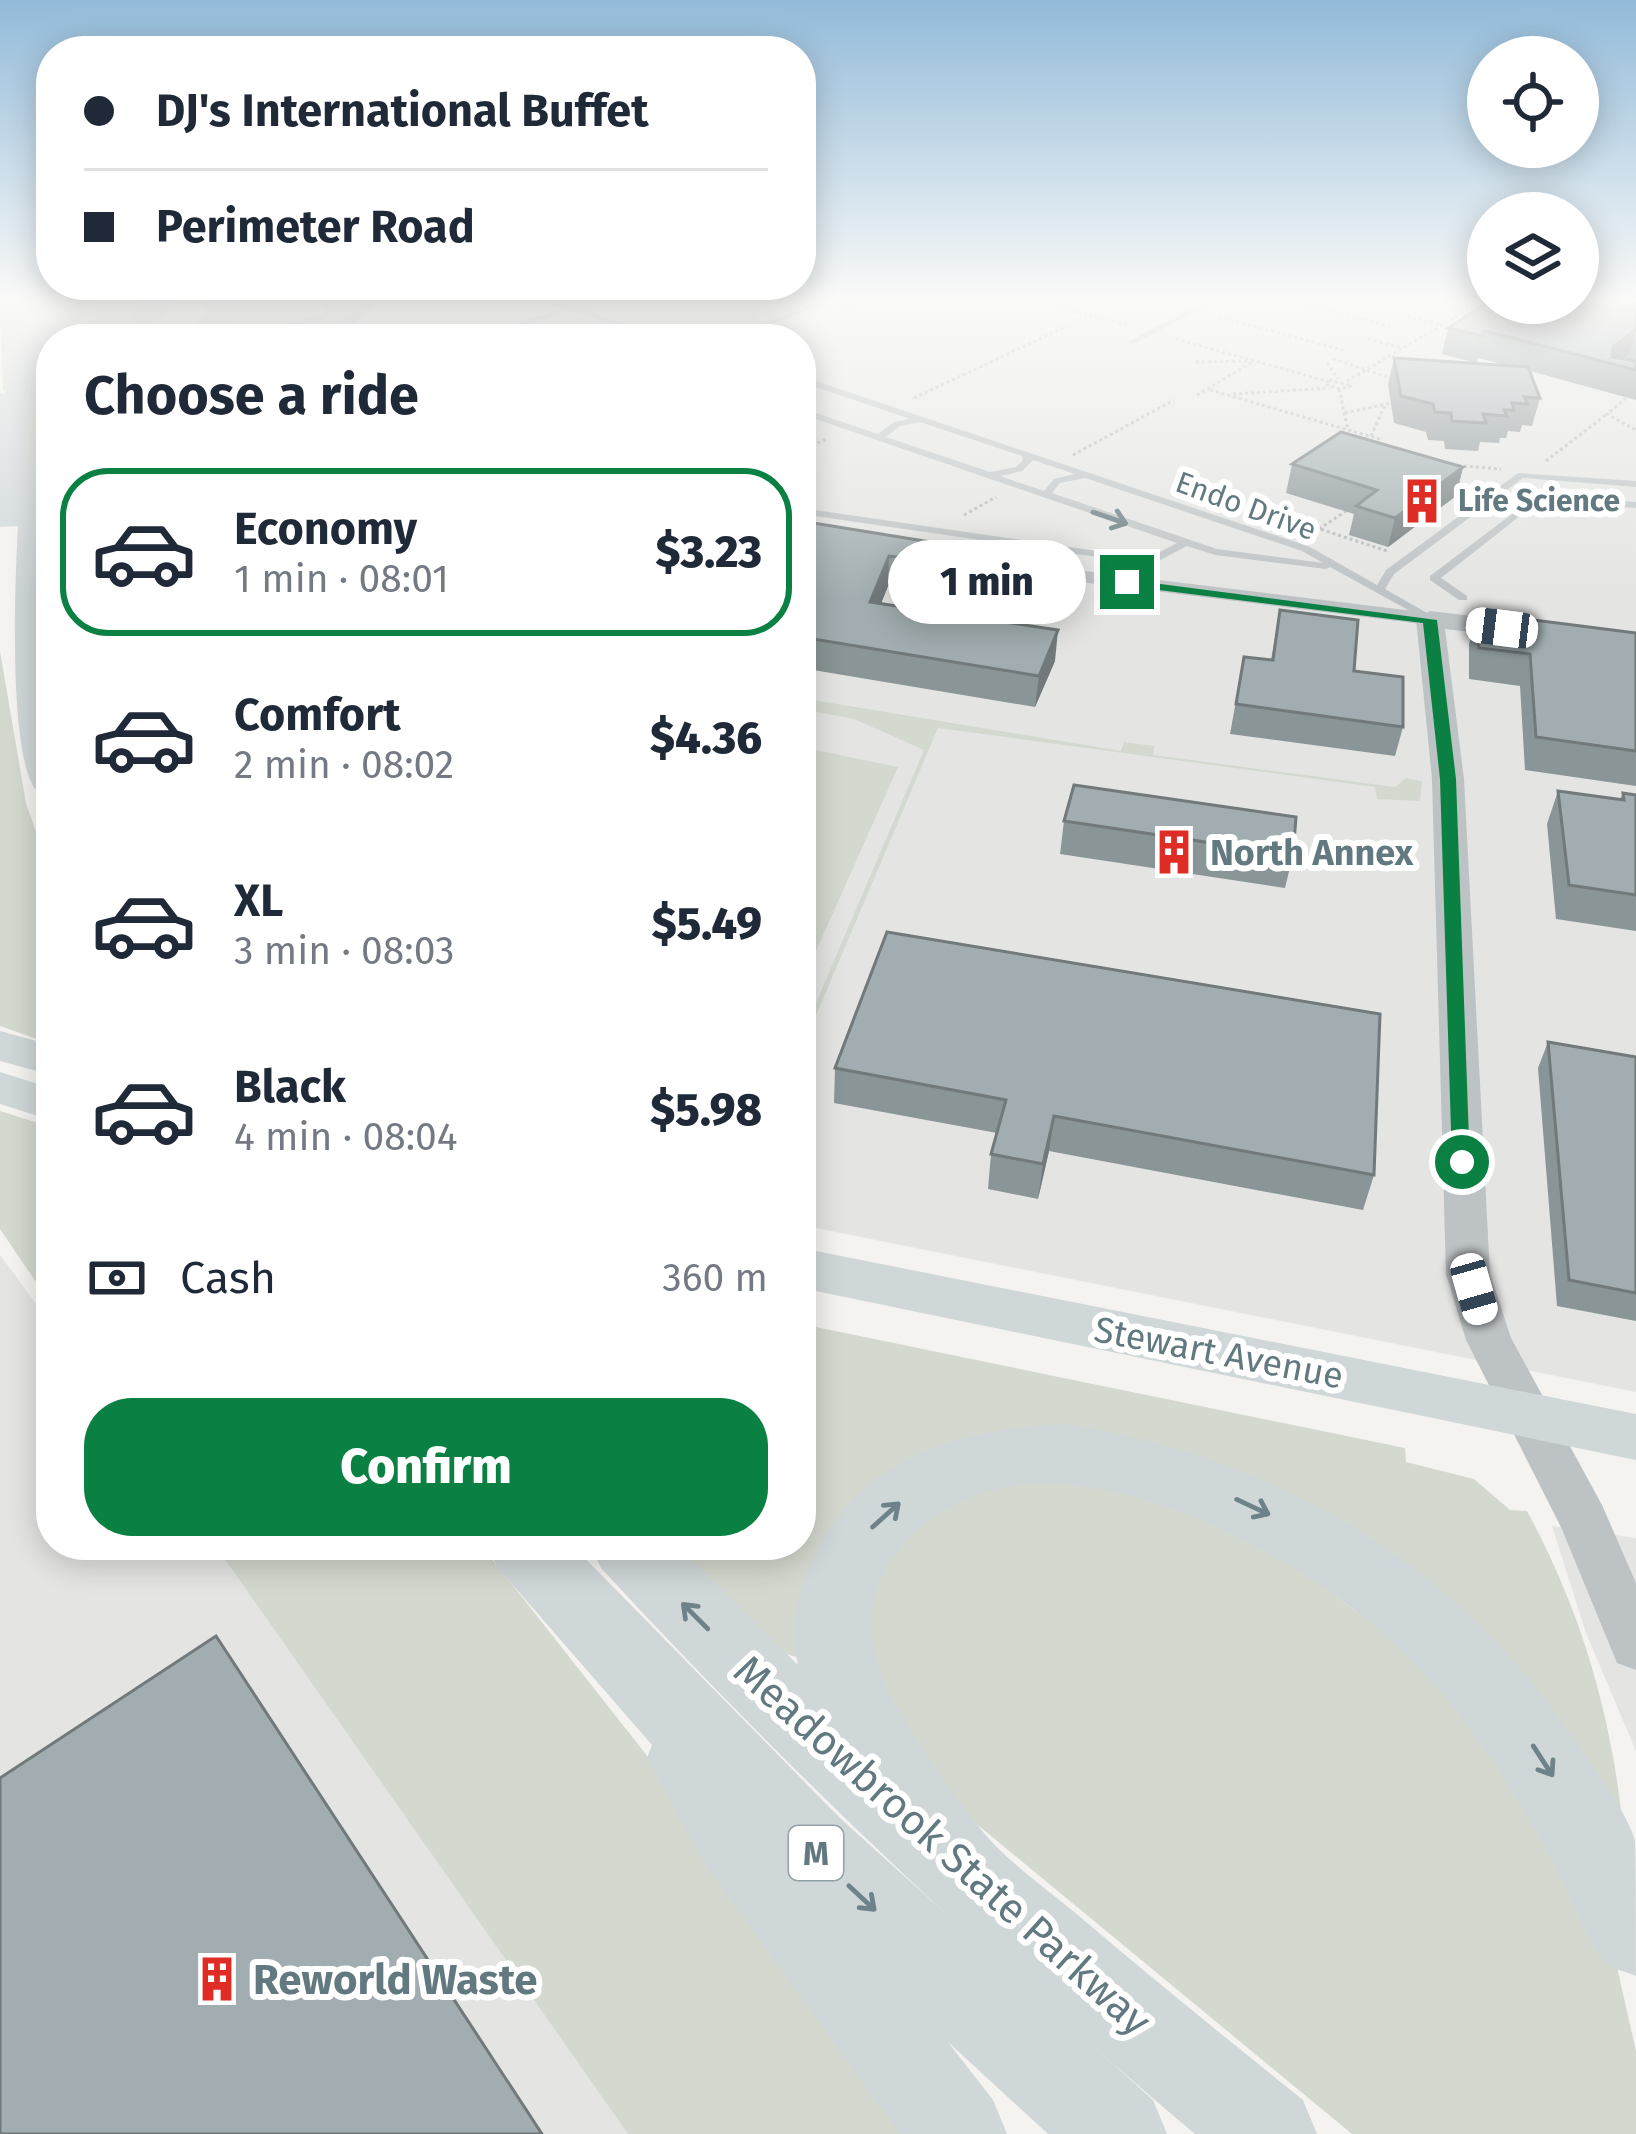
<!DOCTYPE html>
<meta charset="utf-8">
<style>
:root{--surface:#fff;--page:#f2f2f3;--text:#1f2937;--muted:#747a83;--line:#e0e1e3;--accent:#0b8043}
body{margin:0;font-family:"Fira Sans",sans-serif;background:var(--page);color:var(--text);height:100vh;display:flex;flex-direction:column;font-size:45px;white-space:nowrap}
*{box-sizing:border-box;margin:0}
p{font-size:39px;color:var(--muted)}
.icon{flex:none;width:66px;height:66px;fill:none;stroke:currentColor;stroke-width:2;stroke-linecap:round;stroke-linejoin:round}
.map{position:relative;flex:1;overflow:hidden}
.side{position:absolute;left:36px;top:324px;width:780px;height:1236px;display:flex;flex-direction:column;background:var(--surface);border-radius:48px;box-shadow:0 6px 30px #0003}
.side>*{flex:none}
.hud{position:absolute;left:36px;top:36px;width:780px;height:264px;border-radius:48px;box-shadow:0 6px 30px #0003;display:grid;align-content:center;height:264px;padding:0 48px;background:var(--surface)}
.fabs{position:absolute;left:1467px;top:36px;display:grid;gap:24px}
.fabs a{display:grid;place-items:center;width:132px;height:132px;border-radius:50%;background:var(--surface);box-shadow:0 6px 30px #0003;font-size:60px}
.end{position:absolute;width:54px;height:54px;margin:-27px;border:15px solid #0b8043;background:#fff;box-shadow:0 0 0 6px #fff}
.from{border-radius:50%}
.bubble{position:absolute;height:84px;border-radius:42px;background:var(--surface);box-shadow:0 6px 30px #0003;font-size:39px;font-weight:800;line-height:84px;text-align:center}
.car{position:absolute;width:36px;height:72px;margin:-36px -18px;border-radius:15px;box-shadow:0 0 9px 3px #0007;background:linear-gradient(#fff 24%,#345 0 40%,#fff 0 76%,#345 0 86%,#fff 0)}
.hud b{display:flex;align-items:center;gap:42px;height:114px;font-size:45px}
.hud b+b{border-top:3px solid var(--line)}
.hud i{width:30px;height:30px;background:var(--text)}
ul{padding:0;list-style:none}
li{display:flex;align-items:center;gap:36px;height:168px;margin:0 24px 18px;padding:0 24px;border:6px solid transparent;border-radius:48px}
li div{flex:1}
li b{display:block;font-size:45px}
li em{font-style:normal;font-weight:800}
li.current{border-color:var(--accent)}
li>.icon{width:108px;height:108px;stroke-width:1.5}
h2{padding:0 48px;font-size:54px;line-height:144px}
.pay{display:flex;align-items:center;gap:30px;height:132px;padding:0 48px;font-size:45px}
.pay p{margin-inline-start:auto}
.primary-button{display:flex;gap:24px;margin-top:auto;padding:24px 48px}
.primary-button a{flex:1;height:138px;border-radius:48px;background:var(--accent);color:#fff;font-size:48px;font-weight:800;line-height:138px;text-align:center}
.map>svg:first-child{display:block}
</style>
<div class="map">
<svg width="1636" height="2134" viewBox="0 0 1636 2134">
<rect width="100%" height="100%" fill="#f4f3f0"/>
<g fill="#e4e5e3">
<path d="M378,299H1488V303L1636,299V1392L801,1225V339H325Z"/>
<path d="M0,1255L51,1324V1545H216L655,2134H0Z"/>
<path d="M1552,1526L1636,1538V1751L1586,1633Z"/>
</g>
<g fill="#d4d9cf">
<path d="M21,299H50L26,341L10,390L3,391L0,308Z"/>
<path d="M68,299H90L69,339H51V380L24,478L19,428L38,362Z"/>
<path d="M235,299H369L319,339H217Z"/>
<path d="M0,651L26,803L51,875V1044L0,1026Z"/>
<path d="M801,698L1121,751L1124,742L1154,746L1153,755L1395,787L1406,778L1422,781L1420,801L1377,799L1375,787L938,728L801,1051V1038L924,750L854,719L801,709Z"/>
<path d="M801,747L898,767L801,985Z"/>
<path d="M0,1111L51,1127V1304L0,1229Z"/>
<path d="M801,1324L1405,1448L1406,1462L1474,1479L1510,1510L1527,1511C1583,1614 1615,1725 1624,1843L1260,1498L953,1463L800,1658L786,1654L671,1545H801Z"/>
<path d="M1034,1473L1221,1510L1466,1694L1617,1967L1636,2051V2134H1352L927,1783L891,1740L859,1585L952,1492Z"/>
<path d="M215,1545H481L667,1781L922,2134H628Z"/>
</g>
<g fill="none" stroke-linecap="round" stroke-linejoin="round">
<path stroke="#b1c2c3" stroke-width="4.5" d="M273,339L292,326L325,316L329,299"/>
<g stroke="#b5b9ba" stroke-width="3" stroke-dasharray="3 3" stroke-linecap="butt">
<path d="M1032,299L1091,316"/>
<path d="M1283,299L1390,326"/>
<path d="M1420,299L1467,310"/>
<path d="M845,310L873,299"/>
<path d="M1407,316L1442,325"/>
<path d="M1219,317L1347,351"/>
<path d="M1078,320L1090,315L1130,326"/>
<path d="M1176,339L1326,381"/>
<path d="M1368,339L1403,348"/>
<path d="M1333,359L1391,378"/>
<path d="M1196,362L1249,361"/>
<path d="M1327,363L1338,379"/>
<path d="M1329,380L1352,386L1339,389L1325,384Z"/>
<path d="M1347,381L1486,299"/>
<path d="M1339,389L1348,430"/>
<path d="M1210,390L1383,440"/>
<path d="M1233,394L1330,388"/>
<path d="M1197,395L1254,361"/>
<path d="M914,398L1067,326"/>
<path d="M1626,398L1607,414L1636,430"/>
<path d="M1345,413L1396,402"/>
<path d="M1371,436L1385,405"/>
<path d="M801,451L828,438"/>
<path d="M1073,455L1174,400"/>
<path d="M1546,461L1607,414"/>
<path d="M1452,465L1501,469"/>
<path d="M1247,505L1387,551"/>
<path d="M964,515L996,497"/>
<path d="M1319,529L1349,509"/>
</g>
<g fill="#bdc2c4" fill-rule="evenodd">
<path d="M545,299H556L664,339H652L572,310L521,327L550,339C537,339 530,333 517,331C504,329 489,339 474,339L564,307Z"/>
<path d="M825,299H835L735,339H724Z"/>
<path d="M1211,299H1220L1134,344L1127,342Z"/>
<path d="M801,376L1310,547L1377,585L1386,570L1518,473L1636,481V487L1523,478L1394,574L1385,589L1434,617L1435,619L1430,622L1330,567L1326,569L1215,555L1187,546L1160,560L1139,563L801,514V508L1139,557L1154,555L1177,543L801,414V408L878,434L894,422L910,419L801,382ZM920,422L1022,456L1023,460L1016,467L990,472L886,437L900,426ZM1033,460L1075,474L1054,479L1044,491L1000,476L1022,471ZM1085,478L1302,551L1323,563L1217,549L1052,493L1060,483Z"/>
<path d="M1537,495L1636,502V508L1539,501L1441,578L1467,596V600H1459L1430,580V576Z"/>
</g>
<g fill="#bdc2c4" fill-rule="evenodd">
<path d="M366,299H383L337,339H319Z"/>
<path d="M902,549L1430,613L1441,619L1430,625L895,559V551Z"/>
</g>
<path fill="#bdc2c4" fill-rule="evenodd" d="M1430,611L1523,622L1537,630L1523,638L1445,629L1464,779L1490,1274L1511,1338L1602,1505L1636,1583V1670L1617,1663L1561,1527L1466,1340L1446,1274L1432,779L1416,619Z"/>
<g fill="#d0d7d9" fill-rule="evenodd">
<path d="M0,1031L51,1045V1075L0,1061Z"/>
<path d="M0,1072L51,1088V1120L0,1104Z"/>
<path d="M801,1248L1636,1414V1460L801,1288Z"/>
</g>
<g fill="#d0d7d9" fill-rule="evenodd">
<path d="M0,299H27L0,313Z"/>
<path d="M47,299H76C48,350 26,406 26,467L39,425L51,422V793L35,789C8,750 15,579 18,526L0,527V393L4,394L25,337Z"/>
<path d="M144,299H173L148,339H118Z"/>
<path d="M210,299H239L219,339H189Z"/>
<path d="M1062,1424C1271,1454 1454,1561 1573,1738C1594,1769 1623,1805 1635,1840C1636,1866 1636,1945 1636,1976C1627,1972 1610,1969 1604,1961C1585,1939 1569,1891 1554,1864C1512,1787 1465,1712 1402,1651C1291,1543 1011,1390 891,1560C862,1601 868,1655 891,1697C917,1744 950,1791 983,1832C1009,1863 1048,1890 1079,1916C1152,1978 1227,2039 1303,2100L1317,2134H1195C985,1957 787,1770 601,1568L590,1545H677L798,1665C789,1626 797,1593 814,1557C860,1456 960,1430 1062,1424Z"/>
<path d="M487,1545H572L841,1819L1153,2100L1167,2134H1048L948,2042L993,2100L1007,2134H900L706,1866L647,1758L652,1745L498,1568Z"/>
</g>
</g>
<g fill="#8a9597">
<path d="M1636,299V400L1530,371L1540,398L1532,426L1522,425L1520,432L1508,431L1506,438H1500L1499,443L1480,442L1478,451L1445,449L1444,441L1428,440L1426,432L1394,423L1388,384L1394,358L1510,366L1478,358L1476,363L1442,354L1448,328Z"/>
<path d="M1292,464L1463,467L1456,496L1388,547L1349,535L1354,514L1286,493Z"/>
<path d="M801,521L943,544L939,591L888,586L881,604L1055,661L1035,707L801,668Z"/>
<path d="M1280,610L1354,671L1403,727L1395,756L1230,734L1244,657L1271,660Z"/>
<path d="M1478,613L1636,633V786L1525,770L1520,686L1469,679V644Z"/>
<path d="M1558,791L1620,799L1623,793L1636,795V931L1556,919L1547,824Z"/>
<path d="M1064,821L1293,855L1285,888L1060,854Z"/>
<path d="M887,932L1374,1175L1363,1210L1049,1151L1038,1199L988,1189L991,1154L997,1133L834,1103L835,1068Z"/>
<path d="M1548,1042L1636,1057V1321L1557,1306L1538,1068Z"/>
</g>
<g fill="#71797b">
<path d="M1636,329L1630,353L1616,365L1608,363L1613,347Z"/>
<path d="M1463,467L1456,496L1388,547L1395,518Z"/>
<path d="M889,556L888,586L869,633L870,602Z"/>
<path d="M1058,630L1055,661L1035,707L1039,676Z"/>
<path d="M1054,1116L1049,1151L1038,1199L1043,1164Z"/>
</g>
<g fill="#a1adb0" stroke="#71797b" stroke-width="3">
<path d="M1578,299H1636V329L1613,347L1612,357L1636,361V370L1485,331L1483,336L1448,328L1488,302L1578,303Z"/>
<path d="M1394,358L1528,367L1540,398L1524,397L1528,404L1512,403L1514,410H1504L1507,416L1483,414L1486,423L1452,421L1451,413L1435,412L1433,404L1401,396Z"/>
<path d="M1341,432L1463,467L1395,518L1356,506L1377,490L1292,464Z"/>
<path d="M801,521L943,544L940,561L889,556L870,602L1058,630L1039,676L801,637Z"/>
<path d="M1280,610L1358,620L1354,671L1403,677V727L1236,704L1244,657L1273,660Z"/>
<path d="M1478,613L1636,633V751L1536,737L1530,654L1479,648Z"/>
<path d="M1074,785L1296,817L1293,855L1064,821Z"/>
<path d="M1558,791L1624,800L1623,793L1636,795V895L1569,885Z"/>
<path d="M887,932L1380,1014L1374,1175L1054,1116L1043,1164L991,1154L1006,1100L835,1068Z"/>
<path d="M1548,1042L1636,1057V1293L1569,1280Z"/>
<path d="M216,1636L542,2134H0V1778Z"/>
</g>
<defs><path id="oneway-shaft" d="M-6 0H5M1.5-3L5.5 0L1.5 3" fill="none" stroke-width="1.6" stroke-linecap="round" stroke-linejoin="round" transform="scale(3)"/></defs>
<use stroke="#637980" href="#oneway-shaft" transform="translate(1110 518) rotate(19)"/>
<g stroke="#6e8289">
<use href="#oneway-shaft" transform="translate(1253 1507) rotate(25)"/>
<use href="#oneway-shaft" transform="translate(886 1515) rotate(-42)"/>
<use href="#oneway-shaft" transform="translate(695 1616) rotate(-135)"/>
<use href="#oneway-shaft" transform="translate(1543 1761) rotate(57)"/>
<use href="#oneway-shaft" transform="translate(862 1898) rotate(43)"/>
</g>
<linearGradient id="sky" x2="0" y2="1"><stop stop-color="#92bad9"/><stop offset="0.5" stop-color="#fafaf8"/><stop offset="1" stop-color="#fafaf8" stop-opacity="0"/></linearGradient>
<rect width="1636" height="598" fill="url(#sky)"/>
<path fill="#0b8043" d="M1122,579L1437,620L1456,779L1470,1167H1455L1452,1162L1440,779L1423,623L1127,586Z"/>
<defs>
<g id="building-bare" transform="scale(3.6)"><path d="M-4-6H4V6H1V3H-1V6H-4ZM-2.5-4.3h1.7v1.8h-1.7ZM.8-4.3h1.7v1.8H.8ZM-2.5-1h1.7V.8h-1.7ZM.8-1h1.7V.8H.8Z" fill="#df2c25" stroke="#fff" stroke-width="2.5" paint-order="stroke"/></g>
</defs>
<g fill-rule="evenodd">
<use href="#building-bare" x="1422" y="501"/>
<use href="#building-bare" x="1174" y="852"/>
<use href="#building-bare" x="217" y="1979"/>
</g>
<g text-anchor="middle" stroke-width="12" stroke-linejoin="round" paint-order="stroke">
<g font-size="30" font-weight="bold" fill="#637980" stroke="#fff" text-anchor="start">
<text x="1458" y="511">Life Science</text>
</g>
<g font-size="30" fill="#637980" stroke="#fff">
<text transform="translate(1246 506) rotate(20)" y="10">Endo Drive</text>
</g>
<rect fill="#fff" stroke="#92a1a6" stroke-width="3" x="789" y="1826" width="54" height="54" rx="9"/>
<g font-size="33" font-weight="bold" fill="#637980">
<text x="816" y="1865">M</text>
</g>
<g font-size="36" font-weight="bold" fill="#637980" stroke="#fff" text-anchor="start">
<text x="1210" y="865">North Annex</text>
</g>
<g font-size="36" fill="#637980" stroke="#fff">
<text transform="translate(1219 1352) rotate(11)" y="13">Stewart Avenue</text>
</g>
<g font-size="42" fill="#637980" stroke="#fff">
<text transform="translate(943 1845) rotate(42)" y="15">Meadowbrook State Parkway</text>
</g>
<g font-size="42" font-weight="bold" fill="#637980" stroke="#fff" text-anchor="start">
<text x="253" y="1994">Reworld Waste</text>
</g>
</g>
</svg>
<div class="fabs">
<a><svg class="icon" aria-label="locate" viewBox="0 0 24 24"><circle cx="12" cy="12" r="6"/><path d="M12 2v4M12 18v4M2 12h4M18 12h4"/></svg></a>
<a><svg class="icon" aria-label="layers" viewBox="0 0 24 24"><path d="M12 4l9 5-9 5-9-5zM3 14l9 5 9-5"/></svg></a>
</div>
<i class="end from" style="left:1462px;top:1162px"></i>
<i class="end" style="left:1127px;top:582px"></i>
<div class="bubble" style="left:888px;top:540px;width:198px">1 min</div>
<i class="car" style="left:1502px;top:628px;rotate:277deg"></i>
<i class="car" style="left:1474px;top:1289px;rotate:164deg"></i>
<div class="hud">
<b><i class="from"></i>DJ's International Buffet</b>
<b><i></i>Perimeter Road</b>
</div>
<section class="side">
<h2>Choose a ride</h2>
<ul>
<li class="current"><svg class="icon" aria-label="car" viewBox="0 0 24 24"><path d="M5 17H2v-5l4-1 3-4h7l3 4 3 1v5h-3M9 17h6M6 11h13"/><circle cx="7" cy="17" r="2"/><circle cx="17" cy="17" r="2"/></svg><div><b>Economy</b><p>1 min · 08:01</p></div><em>$3.23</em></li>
<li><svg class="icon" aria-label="car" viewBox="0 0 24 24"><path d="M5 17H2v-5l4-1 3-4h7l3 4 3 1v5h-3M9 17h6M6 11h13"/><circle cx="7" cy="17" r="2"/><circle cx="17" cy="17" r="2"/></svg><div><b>Comfort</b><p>2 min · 08:02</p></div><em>$4.36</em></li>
<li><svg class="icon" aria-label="car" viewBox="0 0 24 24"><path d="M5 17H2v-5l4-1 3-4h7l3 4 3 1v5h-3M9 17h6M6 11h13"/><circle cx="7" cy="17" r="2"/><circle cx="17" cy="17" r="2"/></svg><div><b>XL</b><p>3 min · 08:03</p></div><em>$5.49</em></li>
<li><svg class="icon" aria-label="car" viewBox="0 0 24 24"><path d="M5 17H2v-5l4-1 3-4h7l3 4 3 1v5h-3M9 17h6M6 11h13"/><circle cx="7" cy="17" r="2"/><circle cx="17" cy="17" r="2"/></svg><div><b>Black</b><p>4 min · 08:04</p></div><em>$5.98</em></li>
</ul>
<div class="pay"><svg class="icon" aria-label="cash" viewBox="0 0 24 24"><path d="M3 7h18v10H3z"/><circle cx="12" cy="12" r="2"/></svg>Cash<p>360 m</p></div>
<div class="primary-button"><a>Confirm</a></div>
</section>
</div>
